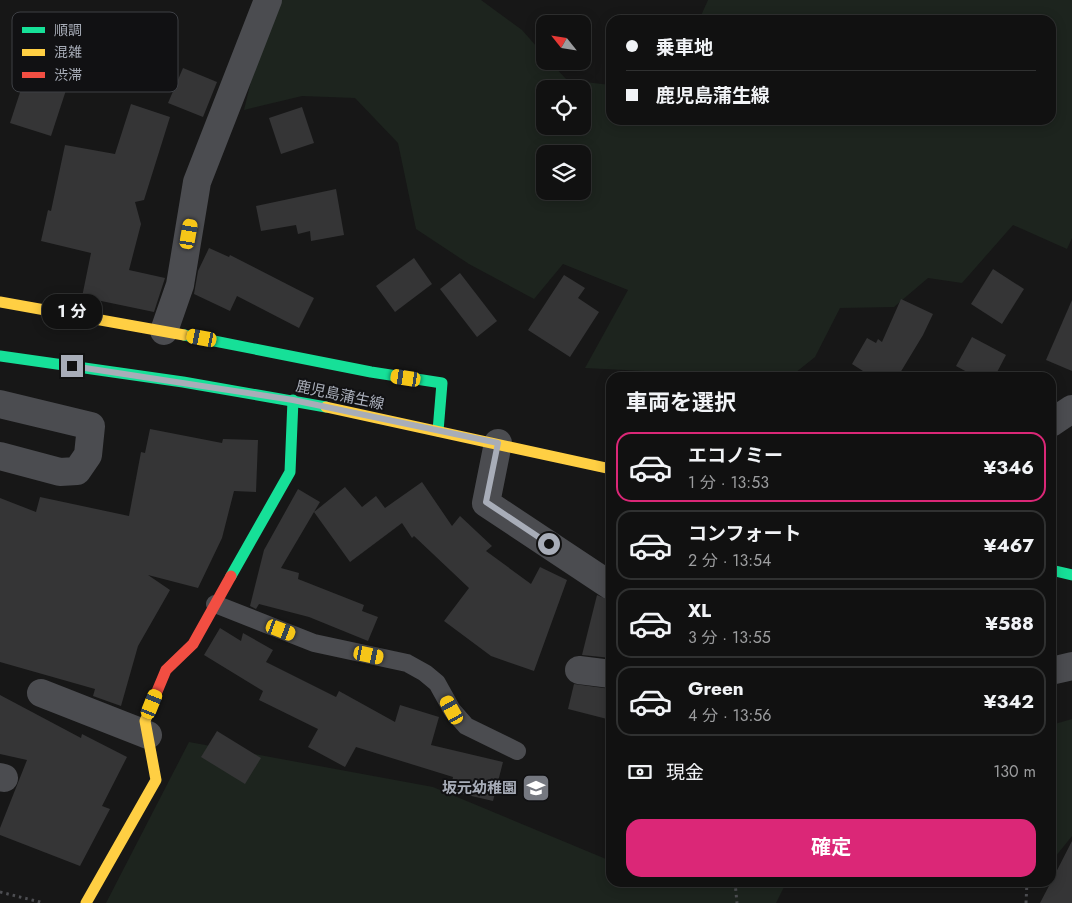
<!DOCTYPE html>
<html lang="ja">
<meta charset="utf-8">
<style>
:root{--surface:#111;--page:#1e1f1f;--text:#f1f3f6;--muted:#9c9d9f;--line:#303131;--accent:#db2777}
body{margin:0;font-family:Jost,"Noto Sans JP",sans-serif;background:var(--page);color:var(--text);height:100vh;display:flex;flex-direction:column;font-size:19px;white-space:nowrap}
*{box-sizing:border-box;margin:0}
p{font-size:16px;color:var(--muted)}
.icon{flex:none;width:28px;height:28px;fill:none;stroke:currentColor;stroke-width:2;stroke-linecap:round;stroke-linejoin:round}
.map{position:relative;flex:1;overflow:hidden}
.drawer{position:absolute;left:606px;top:372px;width:450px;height:515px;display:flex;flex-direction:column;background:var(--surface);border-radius:15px;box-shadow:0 2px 12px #0003,0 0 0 1px var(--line)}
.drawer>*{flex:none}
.top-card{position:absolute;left:606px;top:15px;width:450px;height:110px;border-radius:15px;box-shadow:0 2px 12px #0003,0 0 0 1px var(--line);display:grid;align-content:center;height:110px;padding:0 20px;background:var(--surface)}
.needle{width:32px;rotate:300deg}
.fabs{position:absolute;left:536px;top:15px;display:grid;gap:10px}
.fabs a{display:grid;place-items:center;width:55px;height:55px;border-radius:10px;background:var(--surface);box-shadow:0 2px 12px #0003,0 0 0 1px var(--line);font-size:25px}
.end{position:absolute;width:22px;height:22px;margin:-11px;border:6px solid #a8adb8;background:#111;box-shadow:0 0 0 2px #111}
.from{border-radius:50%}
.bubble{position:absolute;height:35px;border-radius:15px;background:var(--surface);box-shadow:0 2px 12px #0003,0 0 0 1px var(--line);font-size:16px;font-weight:700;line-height:35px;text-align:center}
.car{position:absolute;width:15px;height:30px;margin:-15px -8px;border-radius:6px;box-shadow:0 0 4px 1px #0007;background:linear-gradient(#f5c518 24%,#345 0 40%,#f5c518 0 76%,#345 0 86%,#f5c518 0)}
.top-card b{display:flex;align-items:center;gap:18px;height:48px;font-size:19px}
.top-card b+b{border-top:1px solid var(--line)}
.top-card i{width:12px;height:12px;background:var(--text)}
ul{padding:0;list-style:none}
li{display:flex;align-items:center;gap:15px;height:70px;margin:0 10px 8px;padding:0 10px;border:2px solid var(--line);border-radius:15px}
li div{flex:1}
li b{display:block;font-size:19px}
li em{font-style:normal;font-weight:700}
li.current{border-color:var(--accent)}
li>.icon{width:45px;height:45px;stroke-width:1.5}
h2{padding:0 20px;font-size:22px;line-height:60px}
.pay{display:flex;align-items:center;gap:12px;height:55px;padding:0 20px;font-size:19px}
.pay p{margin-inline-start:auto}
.button{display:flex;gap:10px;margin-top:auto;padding:10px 20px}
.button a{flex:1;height:58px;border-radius:15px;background:var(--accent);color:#fff;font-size:20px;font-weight:700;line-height:58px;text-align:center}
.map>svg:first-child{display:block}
</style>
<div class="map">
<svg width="1072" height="903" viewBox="0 0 1072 903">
<rect width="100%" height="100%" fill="#171717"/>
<g fill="#1d241e" fill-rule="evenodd">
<path d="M271,0H481L522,30L545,56V61H549L567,80L611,85V120H1051V20H699L708,0H1072V238L1067,249L1013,225L962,283L928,278L894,307L840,308L815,357L790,377L715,378L664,372L585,368L628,290L563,264L534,299L469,264L416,229L398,143L355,98L302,96L244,110ZM545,89H582V126H545ZM545,154H582V191H545Z"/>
<path d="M1072,719V836L1051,862V725Z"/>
<path d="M189,742L433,787L606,859L611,855V882H781L784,887L776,903H106Z"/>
</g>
<g fill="#353536">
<path d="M28,68L69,81L51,136L10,123Z"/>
<path d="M183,68L217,82L203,117L168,103Z"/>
<path d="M131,104L170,117L144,200L135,202L141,224L129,270L165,278L154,312L82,297L91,253L41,241L48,210L51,211L65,145L115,154Z"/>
<path d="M302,107L314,143L281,154L269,118Z"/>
<path d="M336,189L344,235L311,241L310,231L298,234L296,225L261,231L256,206Z"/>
<path d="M209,248L229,257L230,255L314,298L299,328L237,296L230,311L194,294L198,271Z"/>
<path d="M414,258L432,284L395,312L376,286Z"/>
<path d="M993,269L1024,289L1002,324L971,304Z"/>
<path d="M460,273L497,321L477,337L440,289Z"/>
<path d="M564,275L585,288L578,298L599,312L570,357L528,330Z"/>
<path d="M901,299L933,314L923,335L897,378H874L852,364L867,338L876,343L878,339L882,342Z"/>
<path d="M1072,300V371L1046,360Z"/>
<path d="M972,337L1006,355L994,378H978L956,366Z"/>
<path d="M150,429L222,443L223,439L258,440L256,492L234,491L222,538L198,588L148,575L170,590L138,646L121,706L93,696L95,689L0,662V498L36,512L40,497L129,516L141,452L145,453Z"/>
<path d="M422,482L452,526L460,516L492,546L486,551L531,584L540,567L567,580L534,671L491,656L444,621L469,588L414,536L412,538L402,523L350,562L314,512L281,568L299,573L298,579L364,605L362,611L378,617L368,641L309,617L259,604L256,609L250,606L264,550L298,489L320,502L314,512L345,487L362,507L376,496L385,508Z"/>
<path d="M597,595L611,601V658L582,655Z"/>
<path d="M220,628L241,641L243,633L273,650L266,662L336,697L339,691L395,722L400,705L439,717L431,745L503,762L493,801L450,791L453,777L356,747L345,767L308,747L318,729L259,700L263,691L204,655Z"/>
<path d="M574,684L611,689V720L568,709Z"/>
<path d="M0,695L81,738L82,734L127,757L102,806L110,809L80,866L0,835V828L27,760L0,754Z"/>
<path d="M217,731L261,758L245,784L201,757Z"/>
<path d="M1072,841V903H1040L1051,882Z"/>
</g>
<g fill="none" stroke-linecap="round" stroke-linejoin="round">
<g stroke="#4d4e52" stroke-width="3" stroke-dasharray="2.5 4" stroke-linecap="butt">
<path d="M735,882L737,903"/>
<path d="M0,892L44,903"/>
<path d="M1026,903L1027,882"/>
</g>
<path stroke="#4b4c50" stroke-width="18" d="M215,604L314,643L407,663L425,673L437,683L452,710L466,726L517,751"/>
<g stroke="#4b4c50" stroke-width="28">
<path d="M164,331L180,285L197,182L268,0"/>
<path d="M0,404L91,426L88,455L77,471L60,472L0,456"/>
<path d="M1051,423L1072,409"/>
<path d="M498,443L486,503L611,586"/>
<path d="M579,670L611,674"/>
<path d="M1051,671L1072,666"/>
<path d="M41,693L148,735"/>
<path d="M0,777L4,778"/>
</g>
<g stroke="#16e098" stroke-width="11">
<path d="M184,335L371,372L442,383L438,431"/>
<path d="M0,356L183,382L326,407"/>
<path d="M1051,570L1072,575"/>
<path d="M231,576L290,472L293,400"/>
</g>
<g stroke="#ffcf43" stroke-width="11">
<path d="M0,302L184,335"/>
<path d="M326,407L611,469"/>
<path d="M86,903L156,780L145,721L153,701"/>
</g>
<path stroke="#f24e42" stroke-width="11" d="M153,701L166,670L193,644L231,576"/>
</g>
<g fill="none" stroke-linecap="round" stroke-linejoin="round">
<path stroke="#a8adb8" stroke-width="6" d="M72,366L293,400L498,443L486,502L549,544"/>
</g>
<defs>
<g id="school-square" transform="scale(1.4375)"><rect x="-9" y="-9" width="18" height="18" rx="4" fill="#757880" stroke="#111113"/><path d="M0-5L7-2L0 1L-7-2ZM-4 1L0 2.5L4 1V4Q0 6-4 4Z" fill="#fff"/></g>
</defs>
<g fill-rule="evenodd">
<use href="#school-square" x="536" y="788"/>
</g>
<g text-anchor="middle" stroke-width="4" stroke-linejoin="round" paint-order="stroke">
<g font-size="15" fill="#a8adb8" stroke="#111113">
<text transform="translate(340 395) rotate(12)" y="5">鹿児島蒲生線</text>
</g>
<g font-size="15" font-weight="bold" fill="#a8adb8" stroke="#111113" text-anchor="end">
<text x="517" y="793">坂元幼稚園</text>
</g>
</g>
<rect x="12" y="12" width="166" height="80" rx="8" fill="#111113" stroke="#3e4045" stroke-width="1"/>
<rect x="22" y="27" width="23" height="6" fill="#16e098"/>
<rect x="22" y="49" width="23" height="7" fill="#ffcf43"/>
<rect x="22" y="72" width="23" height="6" fill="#f24e42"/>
<g font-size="14" fill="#a8adb8">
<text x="54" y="35">順調</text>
<text x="54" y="57">混雑</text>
<text x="54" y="80">渋滞</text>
</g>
</svg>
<div class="fabs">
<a><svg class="needle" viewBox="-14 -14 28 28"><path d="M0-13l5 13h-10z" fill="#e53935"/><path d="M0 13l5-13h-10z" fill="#9c9d9f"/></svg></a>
<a><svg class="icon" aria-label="locate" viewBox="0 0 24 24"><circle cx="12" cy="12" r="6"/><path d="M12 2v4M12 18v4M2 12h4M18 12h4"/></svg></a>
<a><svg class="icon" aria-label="layers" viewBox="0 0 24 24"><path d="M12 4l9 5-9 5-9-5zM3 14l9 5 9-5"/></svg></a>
</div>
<i class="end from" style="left:549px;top:544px"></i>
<i class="end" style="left:72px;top:366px"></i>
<div class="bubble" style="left:42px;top:294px;width:60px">1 分</div>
<i class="car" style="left:189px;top:234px;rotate:10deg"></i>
<i class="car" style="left:202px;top:338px;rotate:281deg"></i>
<i class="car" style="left:406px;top:378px;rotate:279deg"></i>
<i class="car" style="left:281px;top:630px;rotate:111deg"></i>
<i class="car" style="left:369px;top:655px;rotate:102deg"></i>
<i class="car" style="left:152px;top:704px;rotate:22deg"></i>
<i class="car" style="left:452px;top:710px;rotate:331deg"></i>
<div class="top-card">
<b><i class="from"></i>乗車地</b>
<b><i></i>鹿児島蒲生線</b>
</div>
<section class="drawer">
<h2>車両を選択</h2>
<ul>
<li class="current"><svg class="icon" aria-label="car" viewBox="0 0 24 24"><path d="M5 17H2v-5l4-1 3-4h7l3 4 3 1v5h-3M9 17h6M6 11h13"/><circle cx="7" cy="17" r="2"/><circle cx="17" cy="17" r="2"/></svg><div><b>エコノミー</b><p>1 分 · 13:53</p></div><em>¥346</em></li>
<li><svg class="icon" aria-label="car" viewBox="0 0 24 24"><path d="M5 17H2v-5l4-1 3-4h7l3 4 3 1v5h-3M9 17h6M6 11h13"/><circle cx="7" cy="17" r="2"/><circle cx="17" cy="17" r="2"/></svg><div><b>コンフォート</b><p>2 分 · 13:54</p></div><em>¥467</em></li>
<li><svg class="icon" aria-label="car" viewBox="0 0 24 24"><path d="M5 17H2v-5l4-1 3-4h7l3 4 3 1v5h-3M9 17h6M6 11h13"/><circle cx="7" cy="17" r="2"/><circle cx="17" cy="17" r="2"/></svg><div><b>XL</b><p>3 分 · 13:55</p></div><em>¥588</em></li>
<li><svg class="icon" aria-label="car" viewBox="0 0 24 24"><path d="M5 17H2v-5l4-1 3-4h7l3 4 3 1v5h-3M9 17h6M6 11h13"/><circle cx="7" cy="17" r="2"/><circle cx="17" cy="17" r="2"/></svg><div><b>Green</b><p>4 分 · 13:56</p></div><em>¥342</em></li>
</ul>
<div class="pay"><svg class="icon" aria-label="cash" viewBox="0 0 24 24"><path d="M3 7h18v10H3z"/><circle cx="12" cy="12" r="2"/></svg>現金<p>130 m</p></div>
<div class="button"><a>確定</a></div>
</section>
</div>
